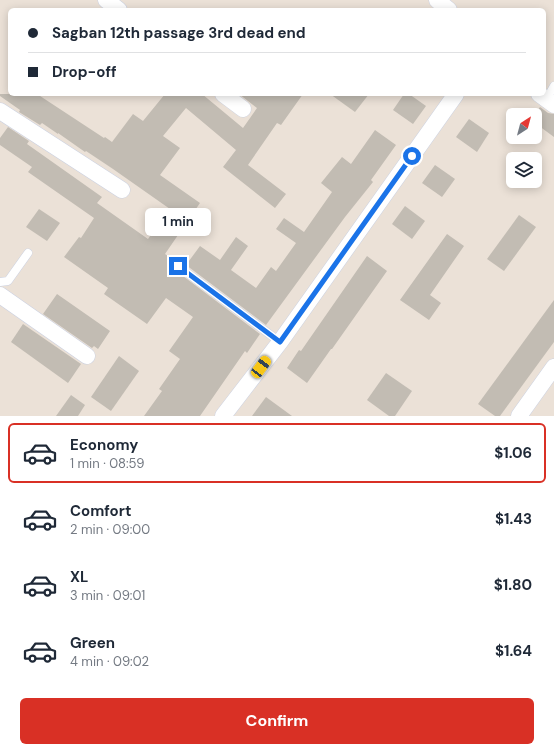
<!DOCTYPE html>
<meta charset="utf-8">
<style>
:root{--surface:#fff;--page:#f2f2f3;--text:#1f2937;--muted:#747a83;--line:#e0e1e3;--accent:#d93025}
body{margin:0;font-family:"DM Sans",sans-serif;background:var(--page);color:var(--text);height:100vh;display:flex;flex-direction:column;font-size:15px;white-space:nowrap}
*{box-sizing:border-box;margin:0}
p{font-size:13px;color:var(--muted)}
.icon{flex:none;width:22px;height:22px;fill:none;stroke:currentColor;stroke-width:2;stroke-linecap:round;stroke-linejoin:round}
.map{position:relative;height:416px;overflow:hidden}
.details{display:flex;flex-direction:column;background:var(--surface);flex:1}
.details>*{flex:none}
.top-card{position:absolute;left:8px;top:8px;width:538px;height:88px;border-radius:6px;box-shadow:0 2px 10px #0003;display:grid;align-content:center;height:88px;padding:0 20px;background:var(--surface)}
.needle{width:26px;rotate:36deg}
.buttons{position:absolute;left:506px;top:108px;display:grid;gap:8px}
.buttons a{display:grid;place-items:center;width:36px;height:36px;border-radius:6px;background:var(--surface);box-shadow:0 2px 10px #0003;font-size:20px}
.end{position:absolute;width:18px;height:18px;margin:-9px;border:5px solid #1a73e8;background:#fff;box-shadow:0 0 0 2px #fff}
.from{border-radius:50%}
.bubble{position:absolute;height:28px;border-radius:6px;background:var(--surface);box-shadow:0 2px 10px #0003;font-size:13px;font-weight:700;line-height:28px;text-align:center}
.car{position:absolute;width:12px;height:24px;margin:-12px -6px;border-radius:5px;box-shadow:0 0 3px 1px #0007;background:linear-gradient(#f5c518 24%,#345 0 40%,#f5c518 0 76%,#345 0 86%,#f5c518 0)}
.top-card b{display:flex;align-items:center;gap:14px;height:38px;font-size:15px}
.top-card b+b{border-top:1px solid var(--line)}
.top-card i{width:10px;height:10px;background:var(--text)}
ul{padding:7px 0 0;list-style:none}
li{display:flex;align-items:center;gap:12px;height:60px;margin:0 8px 6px;padding:0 12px;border:2px solid transparent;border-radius:6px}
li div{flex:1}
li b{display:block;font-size:15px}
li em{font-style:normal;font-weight:700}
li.on{border-color:var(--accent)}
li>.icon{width:36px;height:36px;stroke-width:1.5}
.action{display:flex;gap:8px;margin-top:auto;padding:8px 20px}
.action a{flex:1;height:46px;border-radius:6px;background:var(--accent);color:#fff;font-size:16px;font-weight:700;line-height:46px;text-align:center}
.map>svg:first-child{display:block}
</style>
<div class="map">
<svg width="554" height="416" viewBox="0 0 554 416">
<rect width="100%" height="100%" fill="#ebe1d7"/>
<g fill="#c2bcb3">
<path d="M0,94H37L104,138L105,137L112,142L133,114L143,121L165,94H202L243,128L257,108L239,94H303L281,125L277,123L248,165L286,194L275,208L223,167L236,150L186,108L163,136L180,148L160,175L200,203L165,254L176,261L173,266L175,270L260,334L247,353L245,351L200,416H144L162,391L159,389L180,359L169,351L193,317L166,298L147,324L104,294L108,288L64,257L79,237L81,238L94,218L28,172L32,167L0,145V138L8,127L29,141L27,144L102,197L97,203L148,239L170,209L113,169L86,151L85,152L58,133V134L42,123L40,125L19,112L20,110L0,96Z"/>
<path d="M330,94H369L355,112Z"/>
<path d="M404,94H409L426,106L413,124L393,110Z"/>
<path d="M540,107L548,113L554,114V137L535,123V114Z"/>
<path d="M469,119L489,133L477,152L456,137Z"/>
<path d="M375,130L396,145L371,180L373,182L345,217L266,325L186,265L200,246L220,260L236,237L248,246L231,270L256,288L271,267L276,271L296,243L276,229L284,218L304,232L332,192L321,183L342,157L351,164Z"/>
<path d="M435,165L455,179L442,197L422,183Z"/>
<path d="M405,206L425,221L412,239L392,224Z"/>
<path d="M39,209L60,223L47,241L26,227Z"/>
<path d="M519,215L536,227L504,271L487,259Z"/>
<path d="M447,234L464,246L430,295L441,303L429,320L400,300Z"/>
<path d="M367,256L387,271L332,349H331L307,383L287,368L299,350L301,351Z"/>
<path d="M57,294L110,331L98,349L94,346L92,348L43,314Z"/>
<path d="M554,300V342L500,416H495L478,404Z"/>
<path d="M23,324L81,364L68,383L11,342Z"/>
<path d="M119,356L139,371L111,411L91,397Z"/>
<path d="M386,373L412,391L395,416H389L367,400Z"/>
<path d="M71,395L85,405L78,416H56Z"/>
<path d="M266,397L292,416H252Z"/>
</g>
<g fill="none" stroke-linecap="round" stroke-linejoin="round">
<g stroke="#ccd2e2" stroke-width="9">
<g id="lane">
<path d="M546,100L554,86"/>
<path d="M178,266L280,342"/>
<path d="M0,282L8,281L28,253"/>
</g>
</g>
<g stroke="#ccd2e2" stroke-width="17">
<g id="street">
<path d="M106,0L119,10"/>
<path d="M437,0L449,10"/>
<path d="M223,94L243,109"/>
<path d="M539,94L554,105"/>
<path d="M0,111L122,190"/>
<path d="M0,295L87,356"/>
<path d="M223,416L280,342L456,94"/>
<path d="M519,416L554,367"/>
</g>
</g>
<use href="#lane" stroke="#fff" stroke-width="8"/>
<use href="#street" stroke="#fff" stroke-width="16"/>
</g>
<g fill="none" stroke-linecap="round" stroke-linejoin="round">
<path stroke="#1a73e8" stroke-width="5" d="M178,266L280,342L412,156"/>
</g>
</svg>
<div class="buttons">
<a><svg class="needle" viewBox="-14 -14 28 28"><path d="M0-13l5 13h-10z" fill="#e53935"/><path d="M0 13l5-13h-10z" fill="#747a83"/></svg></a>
<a><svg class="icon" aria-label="layers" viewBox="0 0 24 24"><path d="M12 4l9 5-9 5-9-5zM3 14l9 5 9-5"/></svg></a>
</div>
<i class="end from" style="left:412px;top:156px"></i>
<i class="end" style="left:178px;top:266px"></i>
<div class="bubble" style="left:145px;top:208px;width:66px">1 min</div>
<i class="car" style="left:261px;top:367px;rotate:37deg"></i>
<div class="top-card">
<b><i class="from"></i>Sagban 12th passage 3rd dead end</b>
<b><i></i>Drop-off</b>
</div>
</div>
<section class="details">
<ul>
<li class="on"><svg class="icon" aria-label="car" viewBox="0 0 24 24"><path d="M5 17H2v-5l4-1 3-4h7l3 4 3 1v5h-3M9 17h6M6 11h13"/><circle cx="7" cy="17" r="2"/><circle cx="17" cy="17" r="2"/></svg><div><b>Economy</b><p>1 min · 08:59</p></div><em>$1.06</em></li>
<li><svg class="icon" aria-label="car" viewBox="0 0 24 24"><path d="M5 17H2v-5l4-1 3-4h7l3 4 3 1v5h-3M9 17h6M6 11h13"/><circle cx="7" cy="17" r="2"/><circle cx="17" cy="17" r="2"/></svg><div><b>Comfort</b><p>2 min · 09:00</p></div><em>$1.43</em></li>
<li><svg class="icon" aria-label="car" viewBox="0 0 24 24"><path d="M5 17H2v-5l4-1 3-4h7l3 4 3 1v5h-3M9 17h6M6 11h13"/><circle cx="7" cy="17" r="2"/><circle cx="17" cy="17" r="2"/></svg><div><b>XL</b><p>3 min · 09:01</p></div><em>$1.80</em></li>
<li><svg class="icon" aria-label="car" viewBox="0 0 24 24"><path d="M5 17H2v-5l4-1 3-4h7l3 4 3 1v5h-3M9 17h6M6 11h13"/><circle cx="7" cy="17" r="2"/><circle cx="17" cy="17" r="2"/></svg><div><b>Green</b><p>4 min · 09:02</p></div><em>$1.64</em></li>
</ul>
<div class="action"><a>Confirm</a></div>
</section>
